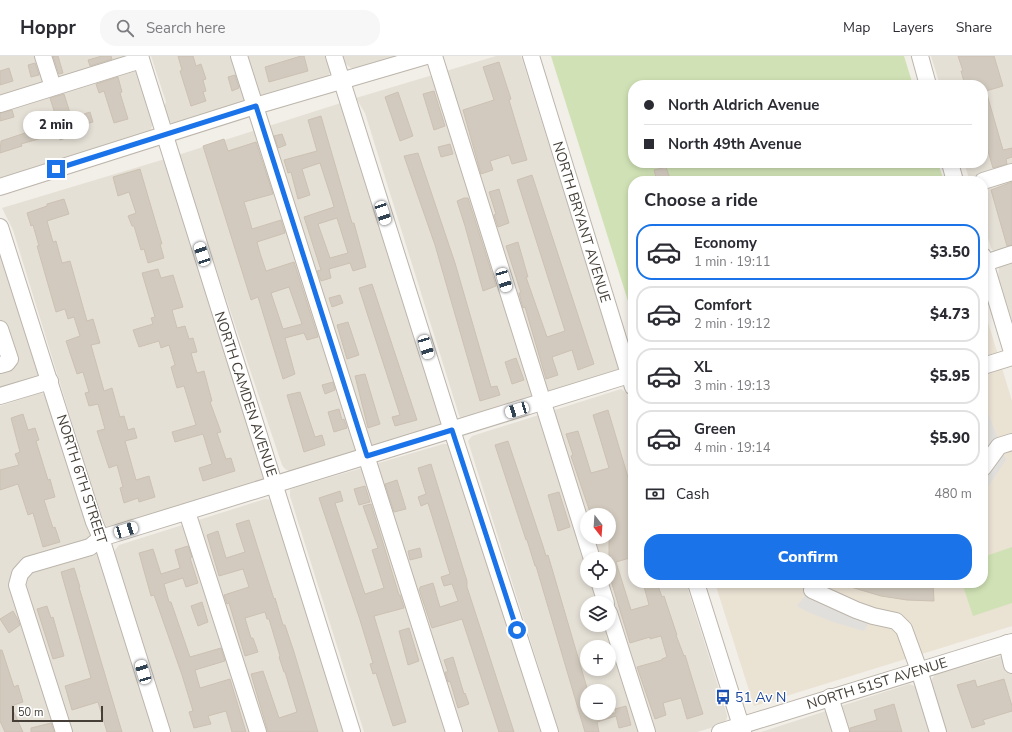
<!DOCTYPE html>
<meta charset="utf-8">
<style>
:root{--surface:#fff;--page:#f7f7f7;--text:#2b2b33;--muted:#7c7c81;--line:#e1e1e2;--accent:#1a73e8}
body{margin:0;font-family:"Nunito Sans",sans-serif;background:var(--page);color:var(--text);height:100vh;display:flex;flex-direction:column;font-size:15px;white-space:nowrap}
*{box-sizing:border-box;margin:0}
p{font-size:13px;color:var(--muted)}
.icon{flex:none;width:22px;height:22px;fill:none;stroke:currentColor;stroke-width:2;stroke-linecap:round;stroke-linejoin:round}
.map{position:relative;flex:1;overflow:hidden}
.sheet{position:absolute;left:628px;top:120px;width:360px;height:412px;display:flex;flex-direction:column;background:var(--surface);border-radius:16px;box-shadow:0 2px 6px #0003}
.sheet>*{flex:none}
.guide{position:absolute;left:628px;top:24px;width:360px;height:88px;border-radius:16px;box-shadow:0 2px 6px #0003;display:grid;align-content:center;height:88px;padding:0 16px;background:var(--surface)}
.needle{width:26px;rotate:163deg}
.fabs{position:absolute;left:580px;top:452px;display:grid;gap:8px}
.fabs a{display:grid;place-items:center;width:36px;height:36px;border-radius:50%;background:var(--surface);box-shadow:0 2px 6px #0003;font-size:20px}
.scale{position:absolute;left:12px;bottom:10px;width:91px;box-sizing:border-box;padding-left:4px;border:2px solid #453f37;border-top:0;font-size:11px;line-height:14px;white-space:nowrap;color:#453f37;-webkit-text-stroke:3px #fff;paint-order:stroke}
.end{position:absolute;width:18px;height:18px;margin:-9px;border:5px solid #1a73e8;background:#fff;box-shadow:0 0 0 2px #fff}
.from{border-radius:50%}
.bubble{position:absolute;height:28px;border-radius:14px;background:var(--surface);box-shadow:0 2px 6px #0003;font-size:13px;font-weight:800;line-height:28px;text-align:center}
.car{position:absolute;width:12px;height:24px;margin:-12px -6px;border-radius:5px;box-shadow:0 0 3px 1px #0007;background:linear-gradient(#fff 24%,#345 0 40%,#fff 0 76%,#345 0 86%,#fff 0)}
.guide b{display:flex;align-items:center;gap:14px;height:38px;font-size:15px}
.guide b+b{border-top:1px solid var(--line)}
.guide i{width:10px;height:10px;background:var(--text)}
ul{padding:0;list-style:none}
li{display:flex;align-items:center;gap:12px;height:56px;margin:0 8px 6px;padding:0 8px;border:2px solid var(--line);border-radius:16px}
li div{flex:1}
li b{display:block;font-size:15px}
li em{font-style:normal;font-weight:800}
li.selected{border-color:var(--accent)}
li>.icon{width:36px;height:36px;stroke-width:1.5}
h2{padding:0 16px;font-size:18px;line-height:48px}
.pay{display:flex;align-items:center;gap:10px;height:44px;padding:0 16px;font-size:15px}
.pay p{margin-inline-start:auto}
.primary-button{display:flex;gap:8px;margin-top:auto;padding:8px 16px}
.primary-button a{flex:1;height:46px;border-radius:16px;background:var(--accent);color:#fff;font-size:16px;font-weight:800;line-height:46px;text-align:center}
header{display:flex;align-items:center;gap:24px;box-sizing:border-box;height:56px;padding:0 20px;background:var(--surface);border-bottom:1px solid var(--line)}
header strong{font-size:19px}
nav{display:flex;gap:22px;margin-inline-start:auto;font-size:14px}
.search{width:280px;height:36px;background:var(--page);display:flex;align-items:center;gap:10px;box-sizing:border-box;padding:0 14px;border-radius:16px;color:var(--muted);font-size:15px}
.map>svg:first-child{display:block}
</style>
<header>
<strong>Hoppr</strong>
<div class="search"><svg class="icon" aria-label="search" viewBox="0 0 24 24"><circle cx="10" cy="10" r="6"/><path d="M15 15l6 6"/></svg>Search here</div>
<nav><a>Map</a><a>Layers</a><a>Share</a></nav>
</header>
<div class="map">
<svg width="1012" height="676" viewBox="0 0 1012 676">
<rect width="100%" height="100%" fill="#f2eee8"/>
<g fill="#e5e0d6" fill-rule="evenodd">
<path d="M0,0H132L153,66L151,73L149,77L0,125Z"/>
<path d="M151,0H328L331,15L328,20L322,23L179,69L172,67L167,64L164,52L166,46Z"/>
<path d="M342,0H399L356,13L351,12L346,8Z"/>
<path d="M496,0H521L618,309V313L615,317L461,363L459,359L365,57L356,42Z"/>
<path d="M931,0H1012V195L994,196L991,192L983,166V125H970L964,107H983V29H940Z"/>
<path d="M344,46L445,369L291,416L285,413L282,409L178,99Z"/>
<path d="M165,103L265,421L261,425L110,472L104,471L13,174L2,152Z"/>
<path d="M0,188L38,314V321L0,333Z"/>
<path d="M1012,202V265L998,221L999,211Z"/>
<path d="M621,333L624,335L627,338L633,357V527H686L727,659V662L724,668L697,676H559L468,385L472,380ZM587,459H609V481H587ZM587,503H609V525H587ZM587,547H609V569H587ZM587,591H609V613H587ZM587,635H609V657H587Z"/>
<path d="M40,337L46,338L48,341L154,676H0V350Z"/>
<path d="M443,388H449L452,391L541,676H364L290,440V434L294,432Z"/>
<path d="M265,443L273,444L346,676H170L114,499L115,494L119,489Z"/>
<path d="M1012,597V676H946L931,628L932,623L935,619Z"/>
<path d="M909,628L915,630L918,634L931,676H761Z"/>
</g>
<path fill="#eae2d3" d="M983,250L1012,345V570L754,650L715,527H983Z"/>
<g fill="#d0e2b5">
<path d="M551,0H904L913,29H633V107H938L944,125H633V261Z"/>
<path d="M1012,491V547L973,560L962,527H983V501Z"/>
</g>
<g fill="#e1dfdc">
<path d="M983,344L1006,404L983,438Z"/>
<path d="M805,540L842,555L870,564L864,575L833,566L808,556L797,550Z"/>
</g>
<g fill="#d2cabe" stroke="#ccc1b2" fill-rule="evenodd">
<path d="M53,0H58L63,17L59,18Z"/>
<path d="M102,0H111L112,3L90,10L88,4Z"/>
<path d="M178,0H193L196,10L201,8L206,23L203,24L206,35L203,36L206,45L191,50L180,15L182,14Z"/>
<path d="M301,0H304L308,15L269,26L265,11Z"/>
<path d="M958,0H994L1003,30L986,35L1003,94L1012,92V101L1006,103L1007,108L993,112L983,78V29H965L961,15H963Z"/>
<path d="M499,6L511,43L509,44L527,104L512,108L509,99L490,105L493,114L481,118L463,54L494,44L483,11Z"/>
<path d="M35,7L39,19L31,21L28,9Z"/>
<path d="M9,12L13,25L0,29V15Z"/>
<path d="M235,19L239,32L232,35L228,21Z"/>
<path d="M118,21L122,36L120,37L128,63L114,67L104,35L99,37L96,28Z"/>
<path d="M434,35L445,70L434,74L423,38Z"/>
<path d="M398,36L413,80L400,85L385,41Z"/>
<path d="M64,38L71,60L81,57V59L90,56L93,66L71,72L72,80L60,84L59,80L57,81L56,78L21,88L22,90L0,97L1,85L31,75L29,69L56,61L50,42Z"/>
<path d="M12,54L14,61L0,65V57Z"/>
<path d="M321,60L352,167H354L366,211L353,215L350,207L329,213L331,222L321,225L317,215L321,214L304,161L334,151L332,144L320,107L302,113L310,139L298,143L291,116L288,117L284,104L317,95L308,64ZM337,162L348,197L330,202L318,168Z"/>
<path d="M282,78L286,89L278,92L274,80Z"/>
<path d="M224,83L228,95L256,86L273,138L244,146L249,162L252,173L281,164L285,177L257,186L260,197L266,215L294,206L318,281L307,284L304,277L285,282L295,318L283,323L258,241L251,244L203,90ZM289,231L302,268L283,273L271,237Z"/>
<path d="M450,88L453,98L441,101L438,91Z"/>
<path d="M418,97L455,207L491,331L497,330L500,339L480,345L435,189L404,100Z"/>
<path d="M666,111L671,125H657L654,114Z"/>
<path d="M140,113L162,188H160L164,202L148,207L144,193L141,194L134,170H132L128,160L136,157L129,136L118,140L113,121Z"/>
<path d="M532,119L594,308L578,314L572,294L552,301L558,319L546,323L525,251L523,252L519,237H521L506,190L518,186L528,221H526L547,281L565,275L517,124Z"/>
<path d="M1012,126V189L1007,190L991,134Z"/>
<path d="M499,133L509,167L498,171L494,159L496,158L489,136Z"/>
<path d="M464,142H468L496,230L483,235L465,170L457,145Z"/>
<path d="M64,143L69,158L47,165L53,186L56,185L62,207L70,205L87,265L93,263L100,287L91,289L104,335L112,332L120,361L124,360L128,374L134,372L137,382L125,385L136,424L149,420L155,441L139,446L138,442L124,447L120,432L123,431L117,409L109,412L97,375L105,373L98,348L89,350L85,337L89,336L83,316L77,318L66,285L80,280L74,261L68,263L65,253L56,256L37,190H39L33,169L31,170L27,157L47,150V148Z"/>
<path d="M158,213L161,222L173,219L183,251L172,254L177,272L185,270L189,283L193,282L197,296L191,297L197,317L204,315L212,345L210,346L221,376L217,377L226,403L231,402L235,415L203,425L199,412L212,408L203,378L175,386L172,376L196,369L184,330L177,332L171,311L175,309L169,289L161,292L159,285L139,291L133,274L153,268L151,262L155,261L142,217Z"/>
<path d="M372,228L417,364L395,370L392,361L400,359L359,232Z"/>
<path d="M340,239L343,247L332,251L329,242Z"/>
<path d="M348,266L359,299L347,303L337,269Z"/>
<path d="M516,302L524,324L512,328L505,306Z"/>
<path d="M365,318L380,368L368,372L355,320Z"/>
<path d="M333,326L335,334L325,338L322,329Z"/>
<path d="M300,336L315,381L322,379L325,389L304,396L287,339Z"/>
<path d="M339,353L342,364L344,363L347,372L334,376L328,356Z"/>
<path d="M608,354L633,438V501L616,506L631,554L649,549L643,527H657L662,541L664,540L677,579H676L684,600L685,599L703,658L687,663L681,642L663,647L666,659L655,663L637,611L662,604V603L667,601L661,580L650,583V581L630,587L609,518V459H591L571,400L573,399L566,378L578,375L591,417L609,412L593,359Z"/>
<path d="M23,358L28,374L35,372L39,384L36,385L48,424L50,423L55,441L44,444L53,472L55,471L60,486L43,491L33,457L28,459L18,428L0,434V414L19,409L15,398L20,396L11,362Z"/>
<path d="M508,385L543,490L546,500L548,499L587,632V657H616L615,653L626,650L631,669L619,672L616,660L597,666L599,676H585L536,510H535L527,484H526L495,389Z"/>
<path d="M431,408L467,525V531L514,676H499L462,563L432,572L419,533H420V531L433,527L440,551L458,545L452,528L444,530L441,521L450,518L428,447L421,450L418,441L426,438L418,412Z"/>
<path d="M397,424L406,453L394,456L385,428Z"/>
<path d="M365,430L370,446L359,449L354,433Z"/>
<path d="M340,435L343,445L335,447L365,538L384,532L372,494L378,492L363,450L371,448L399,539H400L404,552L374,560L406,666L393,670L376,617L373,618L370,608L373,607L360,564L319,442Z"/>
<path d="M559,436L570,471L558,475L548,439Z"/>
<path d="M249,464L274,543L275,542L283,569H285L294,596L318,676H268L251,618L263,615L279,662L297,656L285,616H284L279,601L280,600L269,563H267L265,556L245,562L251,582H253L258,596L245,600L229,547L227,548L224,539L249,531L243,513L219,520L207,479L218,475L226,502L245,496L236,468Z"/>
<path d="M188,490L192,501L190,502L198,527L186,531L183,522L164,528L169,546H171L190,601L221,592L225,605L195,614L200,632L230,623L246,676H232L226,655L208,660L211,668L194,672L189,656L193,655L182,619L154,539L151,540L139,497L153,493L161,518L180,512L175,494Z"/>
<path d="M420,492L422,501L410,504L408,495Z"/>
<path d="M74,512L80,531H79L122,676H107L98,646L72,654L65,630L91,622L61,516Z"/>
<path d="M845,527H933L934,545L907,544L881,540L844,529Z"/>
<path d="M202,546L208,566L198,570L191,550Z"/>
<path d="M47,550L51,562L53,561L64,600L53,603L37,553Z"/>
<path d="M13,555L17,562L20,569L9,577L0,563Z"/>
<path d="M409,572L419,605L408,609L399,575Z"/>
<path d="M0,594H2L14,631L18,629L23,646L11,650L23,676H5L0,665Z"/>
<path d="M453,601L464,638L465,637L469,648L458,652L450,625L448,626L445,616H448L444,604Z"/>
<path d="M1004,623L1012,650V655L983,664L985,668L972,672L957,629L975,624L977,631Z"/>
<path d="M894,648L902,676H850V672L877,664L874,654Z"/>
<path d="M51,667L54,676H31V672Z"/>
</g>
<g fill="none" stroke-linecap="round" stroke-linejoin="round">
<g stroke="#bcb5ab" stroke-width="18">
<g id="minor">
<path d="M43,0L53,31"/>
<path d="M140,0L352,676"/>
<path d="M239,0L454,676"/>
<path d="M334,0L449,365L550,676"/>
<path d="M434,0L592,503"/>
<path d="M531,0L633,331"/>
<path d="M920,0L928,29"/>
<path d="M0,48L141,4"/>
<path d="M950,107L955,125"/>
<path d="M983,125L1012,116"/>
<path d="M0,131L255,50L426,0"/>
<path d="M0,171L94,466L101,482L162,676"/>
<path d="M983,200L1012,296"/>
<path d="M985,207L1012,198"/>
<path d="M0,273L10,303L7,307L0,309"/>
<path d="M983,310L1012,301"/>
<path d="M0,340L50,325"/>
<path d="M983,412L999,390L1012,386"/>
<path d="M187,456L258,676"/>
<path d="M599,525L606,547"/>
<path d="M696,527L743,676"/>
<path d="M812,534L856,554L873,560L896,565L904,573L919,614L938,676"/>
<path d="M609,557L647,676"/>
<path d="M1007,587L1012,609"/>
<path d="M830,641L841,676"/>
<path d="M64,676L17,529L20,518L28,509L90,491L101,482L629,319"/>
<path d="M720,676L1012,586"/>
</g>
</g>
<use href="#minor" stroke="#fff" stroke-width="16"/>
</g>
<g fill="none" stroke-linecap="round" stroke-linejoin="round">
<path stroke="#1a73e8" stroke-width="5" d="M56,113L256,50L367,400L452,374L517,574"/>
</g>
<defs>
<g id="bus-bare" transform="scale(1.2)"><path d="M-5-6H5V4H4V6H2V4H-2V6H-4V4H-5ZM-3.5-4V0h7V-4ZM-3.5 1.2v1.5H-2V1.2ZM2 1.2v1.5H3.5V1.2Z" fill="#1a4fb4" stroke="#fff" stroke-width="2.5" paint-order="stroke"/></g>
</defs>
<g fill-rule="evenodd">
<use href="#bus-bare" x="723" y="641"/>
</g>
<g text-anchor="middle" stroke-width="3" stroke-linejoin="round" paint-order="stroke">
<g font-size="14" fill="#453f37" stroke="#fff">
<text transform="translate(582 166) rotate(73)" y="5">NORTH BRYANT AVENUE</text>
<text transform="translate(246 338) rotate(72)" y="5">NORTH CAMDEN AVENUE</text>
<text transform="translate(82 423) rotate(72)" y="5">NORTH 6TH STREET</text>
<text transform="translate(877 627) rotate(-17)" y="5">NORTH 51ST AVENUE</text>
</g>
<g font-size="14" fill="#164399" stroke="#fff" text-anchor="start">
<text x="735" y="646">51 Av N</text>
</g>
</g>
</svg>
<div class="fabs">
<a><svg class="needle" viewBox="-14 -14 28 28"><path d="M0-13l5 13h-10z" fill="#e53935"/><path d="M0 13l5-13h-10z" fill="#7c7c81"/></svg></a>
<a><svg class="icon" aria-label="locate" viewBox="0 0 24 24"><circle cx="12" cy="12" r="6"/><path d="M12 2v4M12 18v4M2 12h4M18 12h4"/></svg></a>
<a><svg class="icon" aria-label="layers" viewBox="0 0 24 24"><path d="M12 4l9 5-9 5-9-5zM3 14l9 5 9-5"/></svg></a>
<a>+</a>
<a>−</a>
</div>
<div class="scale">50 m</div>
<i class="end from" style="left:517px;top:574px"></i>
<i class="end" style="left:56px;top:113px"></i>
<div class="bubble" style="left:23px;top:55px;width:66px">2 min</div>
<i class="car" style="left:383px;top:157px;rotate:162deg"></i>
<i class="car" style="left:202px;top:198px;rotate:342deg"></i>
<i class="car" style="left:504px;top:224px;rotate:163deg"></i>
<i class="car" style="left:426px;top:291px;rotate:163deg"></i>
<i class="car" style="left:517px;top:354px;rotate:253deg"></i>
<i class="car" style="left:126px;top:474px;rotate:73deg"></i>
<i class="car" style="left:143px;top:616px;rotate:343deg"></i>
<div class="guide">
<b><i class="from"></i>North Aldrich Avenue</b>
<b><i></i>North 49th Avenue</b>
</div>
<section class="sheet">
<h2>Choose a ride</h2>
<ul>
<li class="selected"><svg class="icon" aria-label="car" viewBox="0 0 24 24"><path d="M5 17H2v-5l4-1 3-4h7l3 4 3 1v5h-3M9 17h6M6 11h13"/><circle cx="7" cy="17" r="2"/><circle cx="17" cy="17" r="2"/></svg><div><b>Economy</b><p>1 min · 19:11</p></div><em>$3.50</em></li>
<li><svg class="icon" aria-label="car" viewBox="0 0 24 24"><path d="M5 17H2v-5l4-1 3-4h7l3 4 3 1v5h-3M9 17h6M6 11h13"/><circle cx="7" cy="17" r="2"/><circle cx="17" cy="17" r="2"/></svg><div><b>Comfort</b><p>2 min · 19:12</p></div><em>$4.73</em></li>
<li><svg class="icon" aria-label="car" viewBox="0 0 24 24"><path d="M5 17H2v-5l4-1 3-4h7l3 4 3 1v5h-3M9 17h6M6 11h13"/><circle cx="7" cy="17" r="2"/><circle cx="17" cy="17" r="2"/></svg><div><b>XL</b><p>3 min · 19:13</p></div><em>$5.95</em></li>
<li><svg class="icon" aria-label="car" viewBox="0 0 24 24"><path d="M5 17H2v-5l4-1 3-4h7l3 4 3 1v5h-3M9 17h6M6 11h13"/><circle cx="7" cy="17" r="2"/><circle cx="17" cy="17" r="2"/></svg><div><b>Green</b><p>4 min · 19:14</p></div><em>$5.90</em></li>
</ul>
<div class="pay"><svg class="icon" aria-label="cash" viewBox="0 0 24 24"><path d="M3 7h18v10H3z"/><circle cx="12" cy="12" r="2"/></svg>Cash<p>480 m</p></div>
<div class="primary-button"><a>Confirm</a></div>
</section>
</div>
